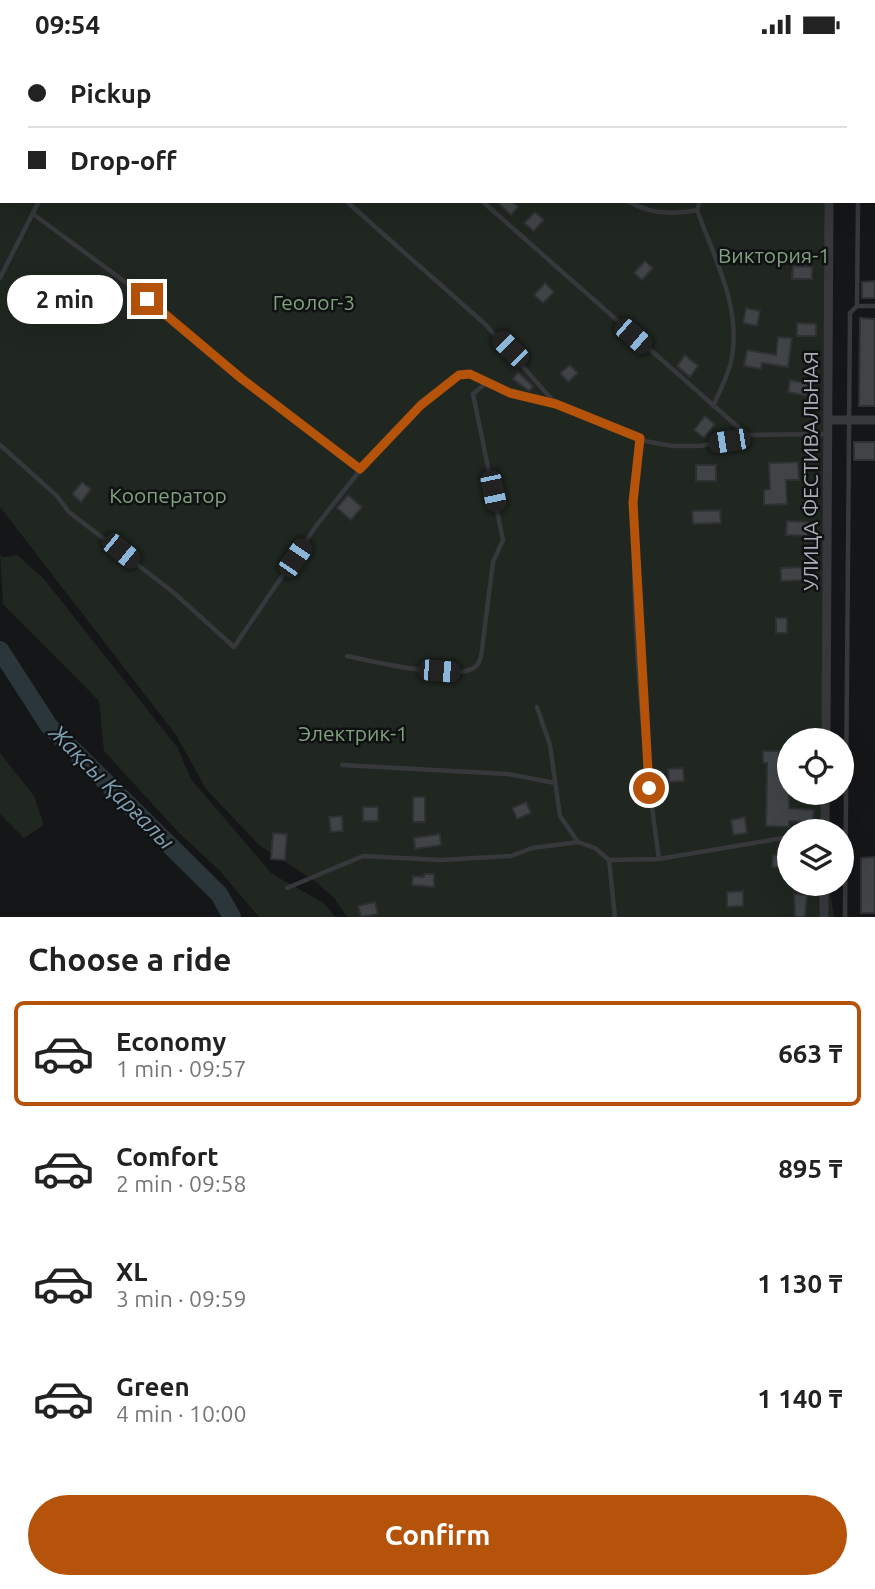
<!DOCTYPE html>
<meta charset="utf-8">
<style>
:root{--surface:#fff;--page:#f2f2f2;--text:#222;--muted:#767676;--line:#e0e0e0;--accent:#b45309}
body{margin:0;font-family:Ubuntu,sans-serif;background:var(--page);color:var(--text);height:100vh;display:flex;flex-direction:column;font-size:26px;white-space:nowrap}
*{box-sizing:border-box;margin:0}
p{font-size:23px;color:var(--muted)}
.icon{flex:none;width:38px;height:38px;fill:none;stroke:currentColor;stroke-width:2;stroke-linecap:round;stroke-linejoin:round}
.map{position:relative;height:868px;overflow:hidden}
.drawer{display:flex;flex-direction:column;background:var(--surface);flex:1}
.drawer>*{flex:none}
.hud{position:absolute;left:0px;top:0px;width:875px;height:154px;box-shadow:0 7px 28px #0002;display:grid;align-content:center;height:154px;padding:0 28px;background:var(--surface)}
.tools{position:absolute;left:777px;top:679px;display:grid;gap:14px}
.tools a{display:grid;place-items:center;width:77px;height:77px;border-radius:50%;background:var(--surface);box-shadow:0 7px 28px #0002;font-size:35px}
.end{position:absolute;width:32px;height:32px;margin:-16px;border:9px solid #b45309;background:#fff;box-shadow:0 0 0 4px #fff}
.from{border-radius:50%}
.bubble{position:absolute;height:49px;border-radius:24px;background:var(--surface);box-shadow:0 7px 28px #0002;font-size:23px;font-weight:700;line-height:49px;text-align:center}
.car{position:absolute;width:21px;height:42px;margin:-21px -10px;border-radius:9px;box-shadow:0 0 5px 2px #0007;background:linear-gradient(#222 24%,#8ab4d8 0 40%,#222 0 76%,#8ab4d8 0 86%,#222 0)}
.hud b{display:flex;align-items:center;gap:24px;height:66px;font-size:26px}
.hud b+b{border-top:2px solid var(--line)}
.hud i{width:18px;height:18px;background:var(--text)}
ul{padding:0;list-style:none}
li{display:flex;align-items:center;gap:21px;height:105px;margin:0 14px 10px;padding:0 14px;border:4px solid transparent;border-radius:10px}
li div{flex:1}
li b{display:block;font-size:26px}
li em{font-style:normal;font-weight:700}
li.on{border-color:var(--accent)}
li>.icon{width:63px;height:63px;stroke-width:1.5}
h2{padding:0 28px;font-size:32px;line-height:84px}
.button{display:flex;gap:14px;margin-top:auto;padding:14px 28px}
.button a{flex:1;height:80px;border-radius:42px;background:var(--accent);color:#fff;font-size:28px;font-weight:700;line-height:80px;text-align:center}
.status{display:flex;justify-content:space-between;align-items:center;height:49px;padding:0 35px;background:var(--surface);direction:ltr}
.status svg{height:19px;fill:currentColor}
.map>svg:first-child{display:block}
</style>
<div class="status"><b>09:54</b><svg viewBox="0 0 49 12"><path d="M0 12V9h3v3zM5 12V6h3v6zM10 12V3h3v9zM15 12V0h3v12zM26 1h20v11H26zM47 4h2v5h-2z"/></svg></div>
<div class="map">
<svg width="875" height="868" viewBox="0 0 875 868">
<rect width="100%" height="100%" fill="#151617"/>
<g fill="#1f2720">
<path d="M0,0H829L2,2V152H829L823,691H789V744H822L821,782H789V835H829L834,868H347L334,849L315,832L259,796L206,740L176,686L0,458Z"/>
<path d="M0,505L3,508L17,506L44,530L177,698L191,730L272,825L324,854L335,868H259L219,821L178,783L104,702L99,652L3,555Z"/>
<path d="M0,704L34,747L44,776L24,789L0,765Z"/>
</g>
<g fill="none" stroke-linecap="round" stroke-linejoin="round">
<path stroke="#2b363b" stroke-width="18" d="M0,601L49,677L219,845L232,868"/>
</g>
<g fill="#414447" stroke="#2f3033" stroke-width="2">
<path d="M496,152H512L518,158L511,166Z"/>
<path d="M535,163L544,171L534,182L524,174Z"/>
<path d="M645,212L653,219L642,231L634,224Z"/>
<path d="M793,217L812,218V230H792Z"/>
<path d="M875,232V249H862V233Z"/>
<path d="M545,234L554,243L543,254L534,246Z"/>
<path d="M746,259L760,262L757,277L743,274Z"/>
<path d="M860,269L875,270V357H859Z"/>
<path d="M797,274L816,275V287H797Z"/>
<path d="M778,288L792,289L788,318L762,314L761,320L744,317L747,301L776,306Z"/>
<path d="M685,306L698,317L690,328L677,317Z"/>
<path d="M570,316L578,324L568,333L560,324Z"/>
<path d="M518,323L533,337L529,342L513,330Z"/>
<path d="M790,331L809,335L807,347L788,343Z"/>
<path d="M705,367L715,375L704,389L694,381Z"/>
<rect x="854" y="393" width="21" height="18"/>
<path d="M798,413L799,431H786L787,455L764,456V441L770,440L769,414Z"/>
<rect x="696" y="416" width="20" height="16"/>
<path d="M82,433L91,440L81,453L72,445Z"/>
<path d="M348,446L362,458L351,471L337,459Z"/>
<path d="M720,461L721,474L693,475L692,462Z"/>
<path d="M787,472L808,473V487L786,486Z"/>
<path d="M802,518L803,531L781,532V519Z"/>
<rect x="776" y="569" width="11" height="15"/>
<path d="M763,702H779L778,726H789V759L814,761L813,773L789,772V778L766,777L767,714H763Z"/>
<path d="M683,719L684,732L669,733L668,720Z"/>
<rect x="413" y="748" width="12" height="25"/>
<path d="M526,753L531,764L517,770L512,759Z"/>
<rect x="363" y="758" width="15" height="14"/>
<path d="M342,767L343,782L331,783L329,768Z"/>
<path d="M745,768L747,784L733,786L731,771Z"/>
<path d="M273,784L287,785L285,811L271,810Z"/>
<path d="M440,785L441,796L415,800L414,789Z"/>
<path d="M773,806L788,807L787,819L772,818Z"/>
<path d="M875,808V864H861V809Z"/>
<path d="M424,825H434V838L412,836L413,827L424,828Z"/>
<path d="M743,842V857L727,858V843Z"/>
<path d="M794,845L807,846L805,868H795Z"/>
<path d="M375,853L378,865L361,868L358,857Z"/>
</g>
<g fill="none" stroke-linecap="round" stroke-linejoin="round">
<g stroke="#36383c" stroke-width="4.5">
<path d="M63,0V2"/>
<path d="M125,0L127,2"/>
<path d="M319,0L320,2"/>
<path d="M459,0L461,2"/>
<path d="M724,2V0"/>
<path d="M873,108L875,109"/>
<path d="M346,152L485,275L556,355"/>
<path d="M482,152L747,386L827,385"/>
<path d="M628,152C649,165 673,166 697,161L700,152"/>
<path d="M697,161C715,211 744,262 730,317C726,330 719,344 713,357"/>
<path d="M33,165L128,235L242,330L361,420"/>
<path d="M0,229L39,152"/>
<path d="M857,257H875"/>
<path d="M640,389C625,522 640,677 659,810"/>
<path d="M0,396L56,446L69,463L173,543L234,598L316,477L361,420L421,356L459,326L470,325L510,344L556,355L645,392L672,397H701L747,386"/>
<path d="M347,607C370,612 458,633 475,618C478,616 479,612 481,608L493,513L503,491L473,345L487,333"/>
<path d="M537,658L550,696L560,767L578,793"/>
<path d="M342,716L508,725L555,734"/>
<path d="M609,811L615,868"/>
<path d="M287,839L363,807L441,811L511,807L532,799L578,793L595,799L609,811L659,810L789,788"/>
<path d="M845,868L850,264L857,257L858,152"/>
</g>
<g stroke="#36383c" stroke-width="9">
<path d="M829,0V2"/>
<path d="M829,371H875"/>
<path d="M826,691L829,152"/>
<path d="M825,782V744"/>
<path d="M824,868V835"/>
</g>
</g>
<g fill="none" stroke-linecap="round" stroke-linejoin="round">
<path stroke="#b45309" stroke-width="9" d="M147,250L242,330L360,420L421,356L459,326L470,325L510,344L556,355L640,389L633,453L649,739"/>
</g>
<g text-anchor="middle" stroke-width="5" stroke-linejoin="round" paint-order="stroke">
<g font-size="21" fill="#81a27e" stroke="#101112">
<text x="774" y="214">Виктория-1</text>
<text x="314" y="261">Геолог-3</text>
<text x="168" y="454">Кооператор</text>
<text x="353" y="692">Электрик-1</text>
</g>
<g font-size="21" fill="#a7aeb7" stroke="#101112">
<text transform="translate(811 422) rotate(-90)" y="7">УЛИЦА ФЕСТИВАЛЬНАЯ</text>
</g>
<g font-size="23" font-style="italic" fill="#7ea0b2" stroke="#101112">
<text transform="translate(112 738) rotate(45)" y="8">Жақсы Қарғалы</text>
</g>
</g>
</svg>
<div class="tools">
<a><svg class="icon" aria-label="locate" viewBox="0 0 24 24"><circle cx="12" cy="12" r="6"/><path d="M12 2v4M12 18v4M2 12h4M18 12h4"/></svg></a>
<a><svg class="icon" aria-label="layers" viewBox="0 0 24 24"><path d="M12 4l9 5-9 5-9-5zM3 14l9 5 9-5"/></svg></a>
</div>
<i class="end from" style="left:649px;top:739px"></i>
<i class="end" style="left:147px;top:250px"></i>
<div class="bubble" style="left:7px;top:226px;width:116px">2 min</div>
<i class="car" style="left:633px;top:287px;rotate:131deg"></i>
<i class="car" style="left:510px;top:300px;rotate:315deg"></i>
<i class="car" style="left:729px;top:392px;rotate:261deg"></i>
<i class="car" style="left:493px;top:442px;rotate:168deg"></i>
<i class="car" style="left:121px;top:502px;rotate:129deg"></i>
<i class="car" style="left:295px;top:509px;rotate:34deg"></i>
<i class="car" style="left:439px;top:622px;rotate:95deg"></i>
<div class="hud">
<b><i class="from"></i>Pickup</b>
<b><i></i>Drop-off</b>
</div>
</div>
<section class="drawer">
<h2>Choose a ride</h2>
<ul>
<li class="on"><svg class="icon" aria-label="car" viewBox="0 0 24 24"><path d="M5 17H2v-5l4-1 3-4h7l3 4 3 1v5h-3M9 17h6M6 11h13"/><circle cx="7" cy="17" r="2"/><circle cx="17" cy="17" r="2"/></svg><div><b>Economy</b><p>1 min · 09:57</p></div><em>663 ₸</em></li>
<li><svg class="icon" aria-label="car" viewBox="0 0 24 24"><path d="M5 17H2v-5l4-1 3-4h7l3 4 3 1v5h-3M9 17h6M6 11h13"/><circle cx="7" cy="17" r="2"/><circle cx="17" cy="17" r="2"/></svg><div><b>Comfort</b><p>2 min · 09:58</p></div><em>895 ₸</em></li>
<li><svg class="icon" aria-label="car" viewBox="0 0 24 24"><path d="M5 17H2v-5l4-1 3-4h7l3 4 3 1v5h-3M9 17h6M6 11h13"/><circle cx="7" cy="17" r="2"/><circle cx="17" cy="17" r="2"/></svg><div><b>XL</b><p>3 min · 09:59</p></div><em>1 130 ₸</em></li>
<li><svg class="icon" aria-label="car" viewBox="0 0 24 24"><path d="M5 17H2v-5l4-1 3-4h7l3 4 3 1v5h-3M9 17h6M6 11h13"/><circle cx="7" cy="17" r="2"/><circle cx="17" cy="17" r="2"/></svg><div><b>Green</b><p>4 min · 10:00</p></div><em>1 140 ₸</em></li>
</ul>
<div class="button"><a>Confirm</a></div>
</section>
